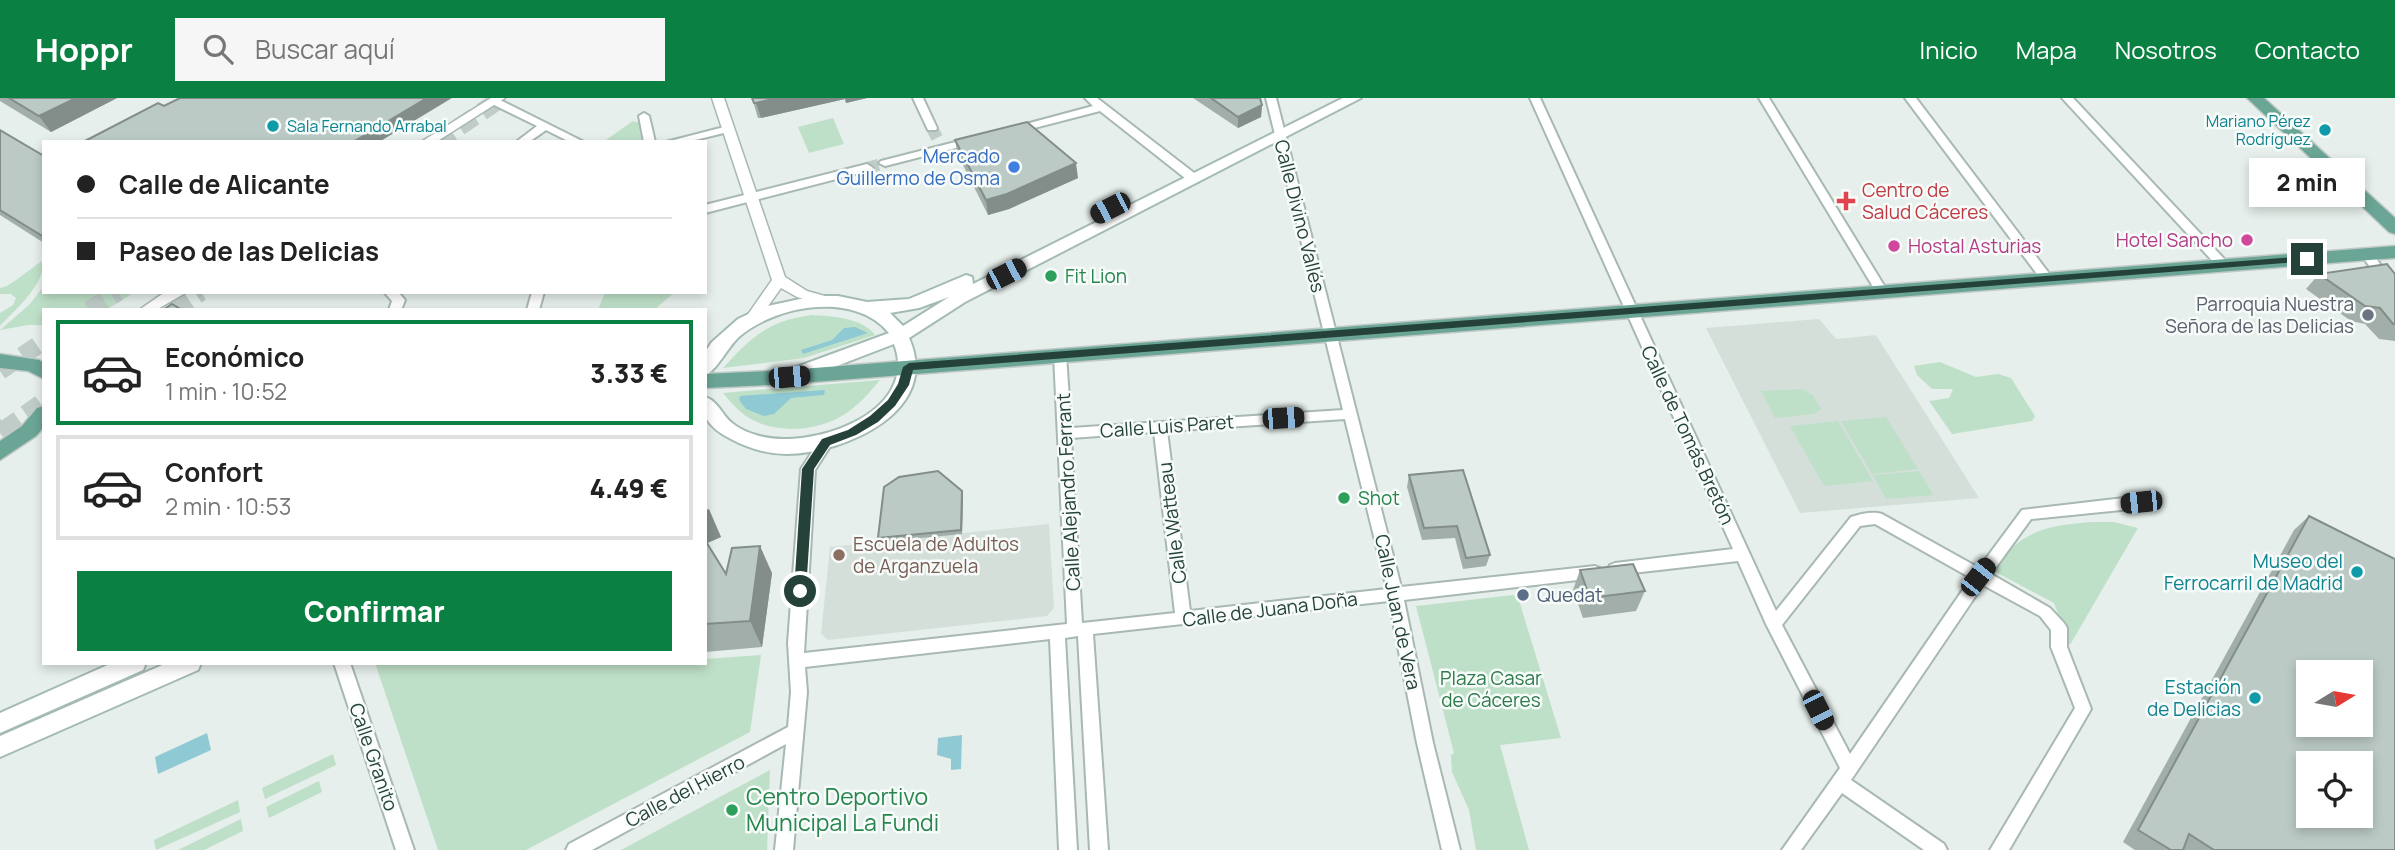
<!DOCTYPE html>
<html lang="es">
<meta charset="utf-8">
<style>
:root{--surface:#fff;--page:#f6f6f6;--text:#222;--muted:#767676;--line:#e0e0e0;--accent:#0b8043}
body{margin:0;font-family:Manrope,sans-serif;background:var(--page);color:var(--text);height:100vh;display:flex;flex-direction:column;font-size:26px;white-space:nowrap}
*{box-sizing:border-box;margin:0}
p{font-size:23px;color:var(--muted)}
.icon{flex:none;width:38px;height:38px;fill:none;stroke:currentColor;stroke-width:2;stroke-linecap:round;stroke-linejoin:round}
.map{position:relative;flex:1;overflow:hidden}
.sheet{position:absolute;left:42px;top:210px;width:665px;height:357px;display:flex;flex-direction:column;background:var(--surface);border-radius:0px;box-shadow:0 4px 10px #0003}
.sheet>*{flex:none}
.top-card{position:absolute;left:42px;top:42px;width:665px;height:154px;border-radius:0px;box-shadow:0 4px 10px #0003;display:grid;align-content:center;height:154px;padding:0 35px;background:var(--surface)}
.needle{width:46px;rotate:79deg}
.fabs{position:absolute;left:2296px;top:562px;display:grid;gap:14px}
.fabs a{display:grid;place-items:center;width:77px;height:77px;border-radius:0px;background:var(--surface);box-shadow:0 4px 10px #0003;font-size:35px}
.end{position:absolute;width:32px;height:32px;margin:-16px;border:9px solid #24423a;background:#fff;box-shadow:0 0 0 4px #fff}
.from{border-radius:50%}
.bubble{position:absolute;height:49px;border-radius:0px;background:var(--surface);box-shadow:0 4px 10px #0003;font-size:23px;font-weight:800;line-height:49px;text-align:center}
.car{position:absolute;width:21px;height:42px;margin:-21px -10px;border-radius:9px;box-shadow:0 0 5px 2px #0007;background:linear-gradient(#222 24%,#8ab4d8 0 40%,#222 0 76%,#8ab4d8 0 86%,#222 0)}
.top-card b{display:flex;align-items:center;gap:24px;height:66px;font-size:26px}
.top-card b+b{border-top:2px solid var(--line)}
.top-card i{width:18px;height:18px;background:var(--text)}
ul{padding:12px 0 0;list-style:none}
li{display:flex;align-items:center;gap:21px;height:105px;margin:0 14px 10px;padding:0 21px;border:4px solid var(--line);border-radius:0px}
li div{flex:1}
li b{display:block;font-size:26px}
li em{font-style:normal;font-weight:800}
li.active{border-color:var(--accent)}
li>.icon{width:63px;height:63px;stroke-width:1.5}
.primary-button{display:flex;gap:14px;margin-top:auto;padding:14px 35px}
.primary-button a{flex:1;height:80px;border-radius:0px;background:var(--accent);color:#fff;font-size:28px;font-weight:800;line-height:80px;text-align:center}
header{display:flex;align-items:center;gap:42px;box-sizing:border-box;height:98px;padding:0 35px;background:var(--accent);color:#fff}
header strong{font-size:33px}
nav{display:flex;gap:38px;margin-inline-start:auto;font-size:24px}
.search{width:490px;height:63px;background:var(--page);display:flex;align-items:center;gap:18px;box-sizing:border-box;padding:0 24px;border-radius:0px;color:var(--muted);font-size:26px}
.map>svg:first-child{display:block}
</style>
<header>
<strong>Hoppr</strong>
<div class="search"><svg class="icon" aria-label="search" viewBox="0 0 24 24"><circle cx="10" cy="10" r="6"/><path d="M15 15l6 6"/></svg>Buscar aquí</div>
<nav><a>Inicio</a><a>Mapa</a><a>Nosotros</a><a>Contacto</a></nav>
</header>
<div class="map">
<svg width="2395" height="752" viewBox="0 0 2395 752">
<rect width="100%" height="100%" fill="#e6efeb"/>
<g fill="#d4dfda">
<path d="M1819,221L1836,241L1876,237L1979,400L1800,415L1706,230Z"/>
<path d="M1049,426L1054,510L1047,518L828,542L821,536L830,449Z"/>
</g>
<g fill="#bfe0c8">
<path d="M833,20L844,46L809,55L798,29Z"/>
<path d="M633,23L639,25L642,43L603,44Z"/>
<path d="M44,162C44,187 17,210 0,228V215L13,207L16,200L11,196H0V190C11,189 31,169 44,162Z"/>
<path d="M44,188V194H135L106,212H44V227H28L0,232L29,207Z"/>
<path d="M605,194H675L654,212H598Z"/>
<path d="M812,217C832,218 863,220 875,237L804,260L723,270C752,238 768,223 812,217Z"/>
<path d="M1940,264L1976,279L1998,276L2011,280L2035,318L2032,323L1952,336L1929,303L1949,300L1953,291H1932L1917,277L1914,268Z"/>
<path d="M880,282C870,294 859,307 845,316C817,334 774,337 746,318C737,312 730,303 723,295Z"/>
<path d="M1802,291L1813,297L1821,311L1814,316L1775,320L1761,293Z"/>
<path d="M1886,319L1918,371L1872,376L1841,323Z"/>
<path d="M1838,323L1873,383L1824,388L1790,328Z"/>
<path d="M1919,373L1933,397L1886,401L1873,377Z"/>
<path d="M2092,424H2114L2138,430L2070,547L2054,505L1990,471C2025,433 2041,428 2092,424Z"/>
<path d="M1513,497L1518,499L1561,640L1500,647L1529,752H1476L1469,712L1452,674L1451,657L1454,655L1416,508Z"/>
<path d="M761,557L750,634L526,752H438L375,565H705V561Z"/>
<path d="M333,656L336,667L265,701L262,690Z"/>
<path d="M770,672L767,752H621Z"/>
<path d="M319,683L322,694L269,720L266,709Z"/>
<path d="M238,702L240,714L156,752L154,742Z"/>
<path d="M241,721L243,733L204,752H178Z"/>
</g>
<g fill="#8ec9d4">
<path d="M855,229L868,235L803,256L801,252L832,242L844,230Z"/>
<path d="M825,292L824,297L791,300L774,316L764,318L746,311L739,302L740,298Z"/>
<path d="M207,635L211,652L158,676L155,659Z"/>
<path d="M962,637L961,671L951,672V661L937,657L938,640Z"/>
</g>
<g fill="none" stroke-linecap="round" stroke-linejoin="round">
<g stroke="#bfccc8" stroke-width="12" stroke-dasharray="12 6" stroke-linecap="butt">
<path d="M932,30L937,40"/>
<path d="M867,70L885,65"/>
</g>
<g stroke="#bfccc8" stroke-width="18" stroke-dasharray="18 9" stroke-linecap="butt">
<path d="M437,44L502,0"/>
<path d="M89,212L118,194"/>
<path d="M174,212L201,194"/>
<path d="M0,273L44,243"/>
<path d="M4,332L44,303"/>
</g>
<path stroke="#bfccc8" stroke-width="23" stroke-dasharray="23 11" stroke-linecap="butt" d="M0,335L7,330"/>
<g stroke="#a8b8b2" stroke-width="4">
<g id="minor">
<path d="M913,0H923L937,30L936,32H928Z"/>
<path d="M1085,0H1097L1198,78V84H1190L1100,13L1015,35L1010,32L1011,30L1093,8Z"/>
<path d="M1266,0H1276L1401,489L1595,468L1600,470L1602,474L1600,478L1595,480L1404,502L1433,645L1460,752H1442L1417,645L1389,503L1093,536L1108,752H1090L1078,538L1065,540L1077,752H1059L1050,541L805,569L807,594L793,752H775L786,646L592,752H566L569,746L788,629L791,594L788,545L801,371L821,340L826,339L833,344L815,372L804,555L1067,526L1054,257L1055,254H1065L1066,257L1071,330L1343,312ZM1345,321L1387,491L1190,513L1167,333ZM1154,334L1175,515L1082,525L1071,340Z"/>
<path d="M1530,0H1540L1776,513L1851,419C1860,416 1873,413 1882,416L1979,470L2022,412L2141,398L2146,400L2148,404L2146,408L2141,410L2031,421L1991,476L2050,510L2064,525L2067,530V549L2091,611L2009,752H1990L2075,610L2051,549V532L2040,518L1983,487L1851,682L1944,746L1947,752H1924L1842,695L1801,752H1782L1840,670L1766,526L1738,463L1615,477L1610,475L1608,471L1610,467L1615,465L1733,451ZM1875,426L1971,480L1850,656L1782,527L1860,428Z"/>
<path d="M1759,0H1769L1888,194L1886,197H1878Z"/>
<path d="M1905,0H1916L2051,178L2053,181L2051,184H2043Z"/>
<path d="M2062,0H2073L2227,164L2229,167L2227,170H2219Z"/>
<path d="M490,1H498L584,44H570L546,32L529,44H516L537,28L490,5Z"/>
<path d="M644,15L649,18L655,44H644L639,18Z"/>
<path d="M728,28L732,29V33L687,44H666Z"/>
<path d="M975,39L979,40V44L885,68L879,65L881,63Z"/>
<path d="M867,66L873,70L871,72L705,115V107Z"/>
<path d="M2367,152L2371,153L2395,188V201L2391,200L2361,156Z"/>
<path d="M384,194H398L405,202L401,212H389L392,203Z"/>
<path d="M532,194H544L539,212H527Z"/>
<path d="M334,565H350L414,752H396Z"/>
</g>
</g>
<g stroke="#a8b8b2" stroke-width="3">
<g id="tertiary">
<path d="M491,0H505L436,44H421Z"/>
<path d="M712,0H724L785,179L807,193L832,200L834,203L832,206L827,208L797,199L781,190L756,225H746L744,222L772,182Z"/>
<path d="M165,194H187L156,212H139Z"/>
</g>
</g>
<g stroke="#a4bbb3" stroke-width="4">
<g id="secondary">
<path d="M1343,0H1361L965,204L909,240C942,313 845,355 787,356C767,356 748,350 731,341C721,336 712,330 706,320C704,315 705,306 705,299C718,303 722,317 732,325C738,330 749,335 756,337C808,354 921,316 894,246L795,284H783L780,279L783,274L889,235C855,193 777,207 740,238C729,247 715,275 705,277V254L712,244L738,221L763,209L814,198H838L867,204L909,201L966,177L972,179L973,186ZM949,199L903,228L890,215L919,210Z"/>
<path d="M112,565H146L143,572L0,635V615Z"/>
<path d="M167,565H201L198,572L0,659V638Z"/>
</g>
</g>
<g stroke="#c2cac8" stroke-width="3">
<g id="primary">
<path d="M2247,0H2264L2395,120V136L2389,134Z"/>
<path d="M2395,148V160L788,286L705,290V276L788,272Z"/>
<path d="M0,256L39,262L44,265V281L28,273L0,270Z"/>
<path d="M44,308V329L36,338L0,362V343L22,328L37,310Z"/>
</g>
</g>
<use href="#minor" fill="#fff" fill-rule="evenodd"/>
<use href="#tertiary" fill="#fff" fill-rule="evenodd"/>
<use href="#secondary" fill="#fff" fill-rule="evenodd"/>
<use href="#primary" fill="#6aa596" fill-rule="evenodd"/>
</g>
<g fill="#a1aea9">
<path d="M0,0H117L51,34L0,3Z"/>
<path d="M752,0H867L846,5L845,1L761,20H758Z"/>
<path d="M1193,0H1260L1262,7L1261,19L1238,30Z"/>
<path d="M0,32L44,58V145L0,117Z"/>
<path d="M955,42L1078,80L1009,111L988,117L958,57Z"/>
<path d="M2319,176H2395V243L2379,241L2365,226L2351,223L2306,191Z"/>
<path d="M1409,377L1490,457L1486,468L1463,471L1455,440L1422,442L1407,389Z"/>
<path d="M963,397L962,436L880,444L878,440Z"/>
<path d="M705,406L721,439L707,445L726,476L772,475L762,549L705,554Z"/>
<path d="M2309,418L2395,752H2135L2123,744L2294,432Z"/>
<path d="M1580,472L1645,493L1636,513L1583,520L1573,492Z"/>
</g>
<g fill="#838d89">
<path d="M76,0H117L51,34L39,18Z"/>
<path d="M427,0H452L379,44H353Z"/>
<path d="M777,0H845V1L761,20L756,5Z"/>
<path d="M845,0H867L846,5Z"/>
<path d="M1262,7L1261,19L1238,30V19Z"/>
<path d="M1076,65L1078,80L1009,111L988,117L986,102Z"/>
<path d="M962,393L963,397L962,436L961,432Z"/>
<path d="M709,411L721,439L705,446V413Z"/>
<path d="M760,448L772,475L762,549L750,523Z"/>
</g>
<g fill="#bbcac4" stroke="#838d89" stroke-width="2" fill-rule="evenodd">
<path d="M9,0H76L39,18Z"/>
<path d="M180,0H427L353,44H83L158,5L164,8Z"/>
<path d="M752,0H777L756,5H754Z"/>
<path d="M1211,0H1260L1262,7L1238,19Z"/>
<path d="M1027,24L1076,65L1007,96L986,102L955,42Z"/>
<path d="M0,32L44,58V139L0,112Z"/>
<path d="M2387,166L2395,176V226H2393L2380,210L2365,208L2319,176Z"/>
<path d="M172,206L182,212H163Z"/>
<path d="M1463,372L1490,457L1466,460L1457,428L1424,430L1409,377Z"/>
<path d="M938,373L962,393L961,432L878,440L884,389L899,379Z"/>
<path d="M2309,418L2395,461V752H2214L2189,736L2183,752H2171L2138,732ZM2308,574H2361V626H2308ZM2308,665H2361V718H2308Z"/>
<path d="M705,442L726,476L732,450L760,448L750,523L705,526Z"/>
<path d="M1633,466L1645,493L1590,500L1580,472Z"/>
</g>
<path fill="#24423a" d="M2307,158L2311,159V163L913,272L909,287L895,308L878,324L856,337L830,347L814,371L806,493L800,498L794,493L802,371L822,341L848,332L870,318L888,302L898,286L903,269L909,265Z"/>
<g fill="#0f9aa8" stroke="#f7fbf9" stroke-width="2.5">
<circle cx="273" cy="28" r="7"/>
<circle cx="2325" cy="32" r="7"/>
<circle cx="2357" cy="474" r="7"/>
<circle cx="2255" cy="600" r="7"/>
</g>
<circle fill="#3f7fe0" stroke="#f7fbf9" stroke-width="2.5" cx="1014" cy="69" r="7"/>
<path fill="#e0444e" stroke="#f7fbf9" stroke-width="2.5" d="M1842.5 92.5h7v7h7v7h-7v7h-7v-7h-7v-7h7z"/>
<g fill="#d1479c" stroke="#f7fbf9" stroke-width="2.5">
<circle cx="2247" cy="142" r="7"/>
<circle cx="1894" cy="148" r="7"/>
</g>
<g fill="#2e9e5b" stroke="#f7fbf9" stroke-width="2.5">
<circle cx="1051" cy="178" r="7"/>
<circle cx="1344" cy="400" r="7"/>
<circle cx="732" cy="712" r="7"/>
</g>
<circle fill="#6b7280" stroke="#f7fbf9" stroke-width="2.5" cx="2368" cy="217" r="7"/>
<circle fill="#8d6e63" stroke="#f7fbf9" stroke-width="2.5" cx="839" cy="457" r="7"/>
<circle fill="#5c6f8a" stroke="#f7fbf9" stroke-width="2.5" cx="1523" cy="497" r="7"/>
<g text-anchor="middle" stroke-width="5" stroke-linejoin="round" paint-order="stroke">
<g font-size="16" fill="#0d838f" stroke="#f7fbf9" text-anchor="end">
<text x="2311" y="29">Mariano Pérez<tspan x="2311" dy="18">Rodríguez</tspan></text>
<text x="287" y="34" text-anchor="start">Sala Fernando Arrabal</text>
</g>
<g font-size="19" fill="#366cbe" stroke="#f7fbf9" text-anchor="end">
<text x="1000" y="65">Mercado<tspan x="1000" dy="22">Guillermo de Osma</tspan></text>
</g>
<g font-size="19" fill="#be3a42" stroke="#f7fbf9" text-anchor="start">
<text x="1862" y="99">Centro de<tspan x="1862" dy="22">Salud Cáceres</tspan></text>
</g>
<g font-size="19" fill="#24423a" stroke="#f7fbf9">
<text transform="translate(1300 118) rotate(76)" y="7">Calle Divino Vallés</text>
<text transform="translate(1167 328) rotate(-4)" y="7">Calle Luis Paret</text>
<text transform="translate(1688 337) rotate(65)" y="7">Calle de Tomás Bretón</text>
<text transform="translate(1068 394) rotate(-93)" y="7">Calle Alejandro Ferrant</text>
<text transform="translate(1172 425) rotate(-97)" y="7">Calle Watteau</text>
<text transform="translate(1270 511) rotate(-7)" y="7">Calle de Juana Doña</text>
<text transform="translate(1398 514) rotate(78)" y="7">Calle Juan de Vera</text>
<text transform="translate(374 659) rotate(71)" y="7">Calle Granito</text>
<text transform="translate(685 693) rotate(-28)" y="7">Calle del Hierro</text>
</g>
<g font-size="19" fill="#b23c85" stroke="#f7fbf9" text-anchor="end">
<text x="2233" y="149">Hotel Sancho</text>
<text x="1908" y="155" text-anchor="start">Hostal Asturias</text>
</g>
<g font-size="19" fill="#27864d" stroke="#f7fbf9" text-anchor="start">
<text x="1065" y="185">Fit Lion</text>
<text x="1358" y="407">Shot</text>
</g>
<g font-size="19" fill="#5b616d" stroke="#f7fbf9" text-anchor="end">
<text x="2354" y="213">Parroquia Nuestra<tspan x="2354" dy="22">Señora de las Delicias</tspan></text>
</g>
<g font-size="19" fill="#785e54" stroke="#f7fbf9" text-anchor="start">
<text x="853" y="453">Escuela de Adultos<tspan x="853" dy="22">de Arganzuela</tspan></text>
</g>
<g font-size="19" fill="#0d838f" stroke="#f7fbf9" text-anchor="end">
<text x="2343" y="470">Museo del<tspan x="2343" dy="22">Ferrocarril de Madrid</tspan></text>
<text x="2241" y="596">Estación<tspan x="2241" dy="22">de Delicias</tspan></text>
</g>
<g font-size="19" fill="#4e5e75" stroke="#f7fbf9" text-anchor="start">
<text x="1537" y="504">Quedat</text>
</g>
<g font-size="19" fill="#2d7a4b" stroke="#f7fbf9">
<text x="1491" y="587">Plaza Casar<tspan x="1491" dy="22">de Cáceres</tspan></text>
</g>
<g font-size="23" fill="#27864d" stroke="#f7fbf9" text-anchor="start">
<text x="746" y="707">Centro Deportivo<tspan x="746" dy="26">Municipal La Fundi</tspan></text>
</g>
</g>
</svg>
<div class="fabs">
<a><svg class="needle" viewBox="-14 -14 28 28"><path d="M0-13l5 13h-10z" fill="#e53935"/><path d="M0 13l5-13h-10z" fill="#767676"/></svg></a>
<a><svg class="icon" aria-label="locate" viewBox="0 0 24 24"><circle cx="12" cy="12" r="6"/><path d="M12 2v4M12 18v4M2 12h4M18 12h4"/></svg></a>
</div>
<i class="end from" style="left:800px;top:493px"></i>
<i class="end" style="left:2307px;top:161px"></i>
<div class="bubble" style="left:2249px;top:60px;width:116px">2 min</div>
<i class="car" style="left:1110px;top:110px;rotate:243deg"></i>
<i class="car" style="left:1006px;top:176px;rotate:63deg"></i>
<i class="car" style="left:789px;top:279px;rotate:85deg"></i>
<i class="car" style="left:1283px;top:320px;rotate:86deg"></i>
<i class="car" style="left:2141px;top:404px;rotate:264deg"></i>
<i class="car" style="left:1978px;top:479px;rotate:38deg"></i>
<i class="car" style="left:1818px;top:612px;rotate:153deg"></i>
<div class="top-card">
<b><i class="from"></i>Calle de Alicante</b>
<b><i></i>Paseo de las Delicias</b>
</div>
<section class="sheet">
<ul>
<li class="active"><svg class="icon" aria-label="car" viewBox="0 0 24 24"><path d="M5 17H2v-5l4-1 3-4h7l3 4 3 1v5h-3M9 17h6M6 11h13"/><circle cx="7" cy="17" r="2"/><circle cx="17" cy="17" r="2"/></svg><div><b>Económico</b><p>1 min · 10:52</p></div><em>3.33 €</em></li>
<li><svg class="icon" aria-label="car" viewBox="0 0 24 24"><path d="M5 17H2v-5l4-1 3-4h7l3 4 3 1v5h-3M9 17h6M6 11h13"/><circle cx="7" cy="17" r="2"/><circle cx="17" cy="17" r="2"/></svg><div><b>Confort</b><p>2 min · 10:53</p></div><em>4.49 €</em></li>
</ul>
<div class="primary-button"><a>Confirmar</a></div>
</section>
</div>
